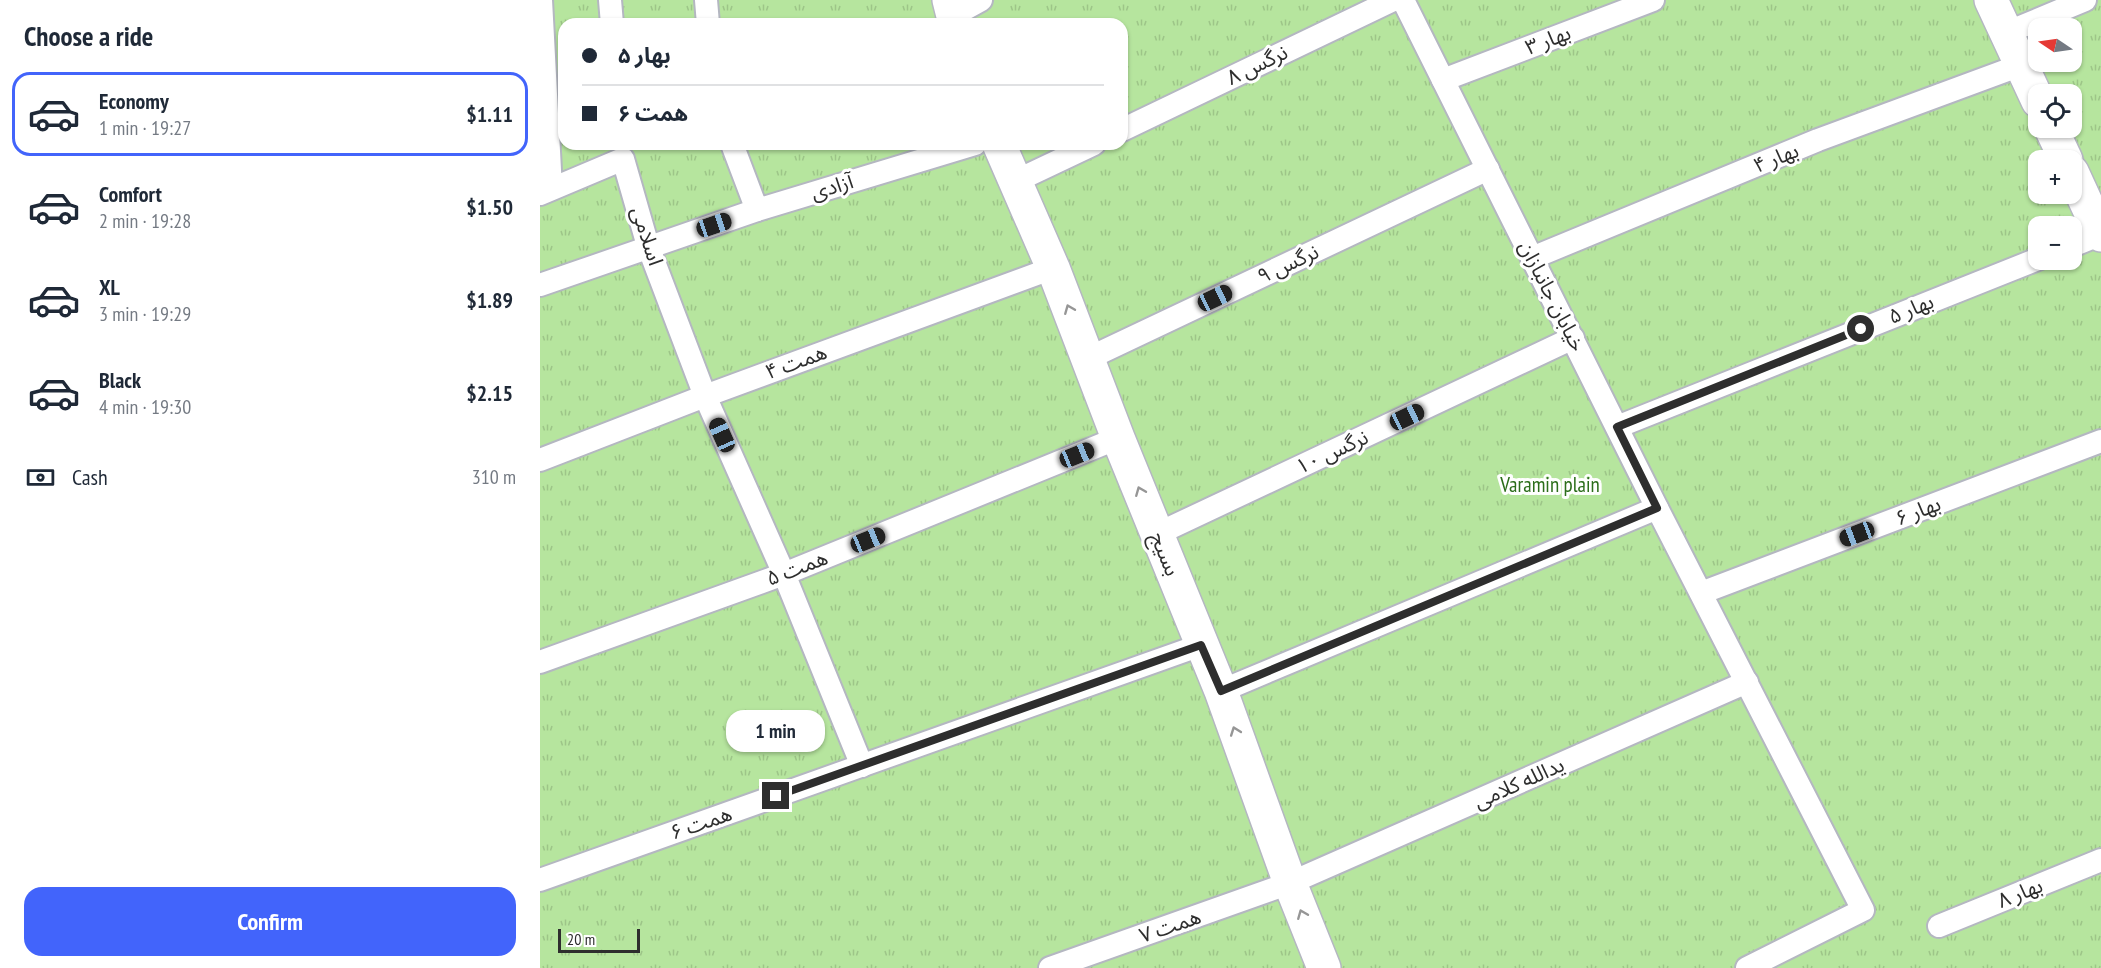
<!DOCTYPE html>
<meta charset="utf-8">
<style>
:root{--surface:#fff;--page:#f6f6f7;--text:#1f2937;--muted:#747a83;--line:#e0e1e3;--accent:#4264fb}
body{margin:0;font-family:"PT Sans Narrow","Noto Sans Arabic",sans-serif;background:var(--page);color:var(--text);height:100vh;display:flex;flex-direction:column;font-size:22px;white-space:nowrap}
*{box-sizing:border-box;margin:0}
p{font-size:20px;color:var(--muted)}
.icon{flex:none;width:33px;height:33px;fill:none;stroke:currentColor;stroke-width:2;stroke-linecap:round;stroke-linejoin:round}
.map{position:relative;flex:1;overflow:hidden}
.side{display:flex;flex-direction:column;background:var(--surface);width:540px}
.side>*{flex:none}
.top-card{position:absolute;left:18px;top:18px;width:570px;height:132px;border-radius:18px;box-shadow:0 2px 4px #0004;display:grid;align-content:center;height:132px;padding:0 24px;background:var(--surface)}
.needle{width:39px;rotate:283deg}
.fabs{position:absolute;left:1488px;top:18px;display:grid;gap:12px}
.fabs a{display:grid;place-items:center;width:54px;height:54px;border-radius:12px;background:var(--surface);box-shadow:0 2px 4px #0004;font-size:30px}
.scale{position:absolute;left:18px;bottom:15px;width:82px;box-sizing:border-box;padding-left:6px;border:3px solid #2e2e2e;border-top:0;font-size:16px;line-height:21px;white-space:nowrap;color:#2e2e2e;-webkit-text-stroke:4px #fff;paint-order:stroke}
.end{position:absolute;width:27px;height:27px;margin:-14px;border:8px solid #2e2e2e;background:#fff;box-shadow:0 0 0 3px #fff}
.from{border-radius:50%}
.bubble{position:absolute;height:42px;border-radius:18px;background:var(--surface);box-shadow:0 2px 4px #0004;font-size:20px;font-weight:800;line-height:42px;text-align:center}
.car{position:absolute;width:18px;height:36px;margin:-18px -9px;border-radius:8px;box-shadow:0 0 4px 2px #0007;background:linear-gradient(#222 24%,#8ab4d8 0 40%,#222 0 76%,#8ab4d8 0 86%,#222 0)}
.top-card b{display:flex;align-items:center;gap:21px;height:57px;font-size:22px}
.top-card b+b{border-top:2px solid var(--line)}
.top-card i{width:15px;height:15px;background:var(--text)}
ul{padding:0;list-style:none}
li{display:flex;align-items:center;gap:18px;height:84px;margin:0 12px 9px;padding:0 12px;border:3px solid transparent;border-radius:18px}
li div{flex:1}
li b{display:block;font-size:22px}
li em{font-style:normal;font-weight:800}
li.on{border-color:var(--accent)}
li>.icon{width:54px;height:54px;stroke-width:1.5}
h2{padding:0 24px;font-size:27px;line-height:72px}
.pay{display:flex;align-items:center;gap:15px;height:66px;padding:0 24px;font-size:22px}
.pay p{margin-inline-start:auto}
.cta{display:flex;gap:12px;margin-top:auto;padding:12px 24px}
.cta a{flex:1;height:69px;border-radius:18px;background:var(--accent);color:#fff;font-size:24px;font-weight:800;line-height:69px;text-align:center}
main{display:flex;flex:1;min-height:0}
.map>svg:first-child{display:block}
</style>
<main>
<section class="side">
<h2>Choose a ride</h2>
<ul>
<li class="on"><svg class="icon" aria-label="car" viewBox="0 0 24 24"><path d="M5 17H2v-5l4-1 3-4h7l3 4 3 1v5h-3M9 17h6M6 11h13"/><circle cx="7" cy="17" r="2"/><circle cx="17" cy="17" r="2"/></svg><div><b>Economy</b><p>1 min · 19:27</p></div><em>$1.11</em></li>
<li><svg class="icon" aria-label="car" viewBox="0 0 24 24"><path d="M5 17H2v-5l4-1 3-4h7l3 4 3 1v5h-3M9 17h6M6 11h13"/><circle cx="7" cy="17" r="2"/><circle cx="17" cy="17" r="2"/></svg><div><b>Comfort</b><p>2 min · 19:28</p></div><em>$1.50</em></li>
<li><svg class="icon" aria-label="car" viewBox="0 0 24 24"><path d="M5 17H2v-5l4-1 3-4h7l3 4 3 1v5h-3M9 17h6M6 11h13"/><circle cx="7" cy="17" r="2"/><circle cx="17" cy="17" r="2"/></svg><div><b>XL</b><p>3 min · 19:29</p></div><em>$1.89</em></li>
<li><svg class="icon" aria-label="car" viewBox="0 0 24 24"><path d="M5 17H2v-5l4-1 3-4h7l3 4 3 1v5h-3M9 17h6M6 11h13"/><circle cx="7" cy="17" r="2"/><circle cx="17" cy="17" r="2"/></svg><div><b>Black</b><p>4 min · 19:30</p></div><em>$2.15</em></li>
</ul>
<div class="pay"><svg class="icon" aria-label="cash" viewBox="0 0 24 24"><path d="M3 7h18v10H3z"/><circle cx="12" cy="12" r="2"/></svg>Cash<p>310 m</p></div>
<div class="cta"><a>Confirm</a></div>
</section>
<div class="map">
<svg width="1561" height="968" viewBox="0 0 1561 968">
<defs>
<pattern id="grass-tufts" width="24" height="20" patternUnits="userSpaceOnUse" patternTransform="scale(1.5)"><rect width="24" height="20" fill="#b6e59e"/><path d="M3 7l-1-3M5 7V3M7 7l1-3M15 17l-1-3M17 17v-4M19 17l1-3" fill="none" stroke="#9dc588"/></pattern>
</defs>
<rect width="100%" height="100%" fill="#efe9e1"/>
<path fill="url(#grass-tufts)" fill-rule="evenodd" d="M0,0H1561V968H0ZM24,24H582V144H24ZM1498,28H1532V62H1498ZM1498,94H1532V128H1498ZM1498,160H1532V194H1498ZM1498,226H1532V260H1498Z"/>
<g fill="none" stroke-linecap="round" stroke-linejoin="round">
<g stroke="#b4b7c1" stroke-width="26">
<g id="street">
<path d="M1,0L11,189"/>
<path d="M70,0L72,24"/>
<path d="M166,0L168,24"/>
<path d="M863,0L1117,508L1323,910L1207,968"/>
<path d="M412,16L441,0"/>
<path d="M1466,33L1545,0"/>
<path d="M903,80L1113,0"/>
<path d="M582,130L853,0"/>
<path d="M192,144L217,210L435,144"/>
<path d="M476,181L554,144"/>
<path d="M0,194L83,159L108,246L165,396L244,574L322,766"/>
<path d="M1532,246L1561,234"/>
<path d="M992,258L1278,140L1481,65"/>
<path d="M0,285L217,210"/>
<path d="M549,358L948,169"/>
<path d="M1077,427L1498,259"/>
<path d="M0,460L165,396L513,268"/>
<path d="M617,534L1033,338"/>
<path d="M1161,593L1561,441"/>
<path d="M0,662L244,574L578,438"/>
<path d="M681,691L1117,508"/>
<path d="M0,880L661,645"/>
<path d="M1399,926L1561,860"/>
<path d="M510,968L750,883L1207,682"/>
</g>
</g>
<g stroke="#b4b7c1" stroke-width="36">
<g id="secondary">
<path d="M409,0L415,24"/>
<path d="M1451,0L1498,101"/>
<path d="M1511,128L1526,160"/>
<path d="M459,144L513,268L578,438L681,691L750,883L784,968"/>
<path d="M1532,172L1561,235"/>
</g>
</g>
<use href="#street" stroke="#fff" stroke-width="22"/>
<use href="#secondary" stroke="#fff" stroke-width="33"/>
</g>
<defs><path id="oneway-chevron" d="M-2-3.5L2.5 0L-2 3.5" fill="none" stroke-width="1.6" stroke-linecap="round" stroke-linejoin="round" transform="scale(1.5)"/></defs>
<g stroke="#969696">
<use href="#oneway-chevron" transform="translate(529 309) rotate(-112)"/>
<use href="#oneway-chevron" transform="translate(600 491) rotate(-112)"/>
<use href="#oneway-chevron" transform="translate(695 731) rotate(-110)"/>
<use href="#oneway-chevron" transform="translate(762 914) rotate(-112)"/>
</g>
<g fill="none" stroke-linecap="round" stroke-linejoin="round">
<path stroke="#2e2e2e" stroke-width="8" d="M236,796L661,645L681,691L1117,508L1077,427L1321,329"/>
</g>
<g text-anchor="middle" stroke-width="6" stroke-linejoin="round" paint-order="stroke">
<g font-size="21" fill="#2e2e2e" stroke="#fff">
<text transform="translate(1008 40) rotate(-21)" y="7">بهار ۳</text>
<text transform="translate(717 65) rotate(-26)" y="7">نرگس ۸</text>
<text transform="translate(1236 158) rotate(-22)" y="7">بهار ۴</text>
<text transform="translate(292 187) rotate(-17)" y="7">آزادی</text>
<text transform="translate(107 236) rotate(72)" y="7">اسلامی</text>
<text transform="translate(748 264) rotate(-25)" y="7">نرگس ۹</text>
<text transform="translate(1012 296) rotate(63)" y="7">خیابان جانبازان</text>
<text transform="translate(1371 309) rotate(-22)" y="7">بهار ۵</text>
<text transform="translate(256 362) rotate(-20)" y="7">همت ۴</text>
<text transform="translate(792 452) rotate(-25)" y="7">نرگس ۱۰</text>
<text transform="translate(1378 511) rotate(-21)" y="7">بهار ۶</text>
<text transform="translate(625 554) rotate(68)" y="7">بسیج</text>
<text transform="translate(257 568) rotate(-21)" y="7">همت ۵</text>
<text transform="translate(979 783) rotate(-24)" y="7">یدالله کلامی</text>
<text transform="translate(161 823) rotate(-19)" y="7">همت ۶</text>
<text transform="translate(1480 893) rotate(-22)" y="7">بهار ۸</text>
<text transform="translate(630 926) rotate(-19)" y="7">همت ۷</text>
</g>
<g font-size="21" fill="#2c6e1b" stroke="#fff">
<text x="1010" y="492">Varamin plain</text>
</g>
</g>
</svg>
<div class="fabs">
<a><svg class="needle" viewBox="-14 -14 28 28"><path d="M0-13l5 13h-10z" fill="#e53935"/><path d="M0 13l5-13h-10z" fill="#747a83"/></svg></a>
<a><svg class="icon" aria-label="locate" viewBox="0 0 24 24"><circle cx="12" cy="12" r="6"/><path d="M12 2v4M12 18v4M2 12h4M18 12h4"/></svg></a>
<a>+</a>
<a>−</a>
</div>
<div class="scale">20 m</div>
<i class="end from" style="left:1321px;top:329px"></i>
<i class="end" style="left:236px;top:796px"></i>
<div class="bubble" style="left:186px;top:710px;width:99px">1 min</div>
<i class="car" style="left:174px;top:225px;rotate:71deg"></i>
<i class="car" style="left:675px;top:298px;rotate:65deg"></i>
<i class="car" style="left:867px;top:417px;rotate:65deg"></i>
<i class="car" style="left:182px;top:435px;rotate:336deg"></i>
<i class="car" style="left:537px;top:455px;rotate:68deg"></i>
<i class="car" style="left:1317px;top:534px;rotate:249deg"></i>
<i class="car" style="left:328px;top:540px;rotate:68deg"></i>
<div class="top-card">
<b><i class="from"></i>بهار ۵</b>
<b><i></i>همت ۶</b>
</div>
</div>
</main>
